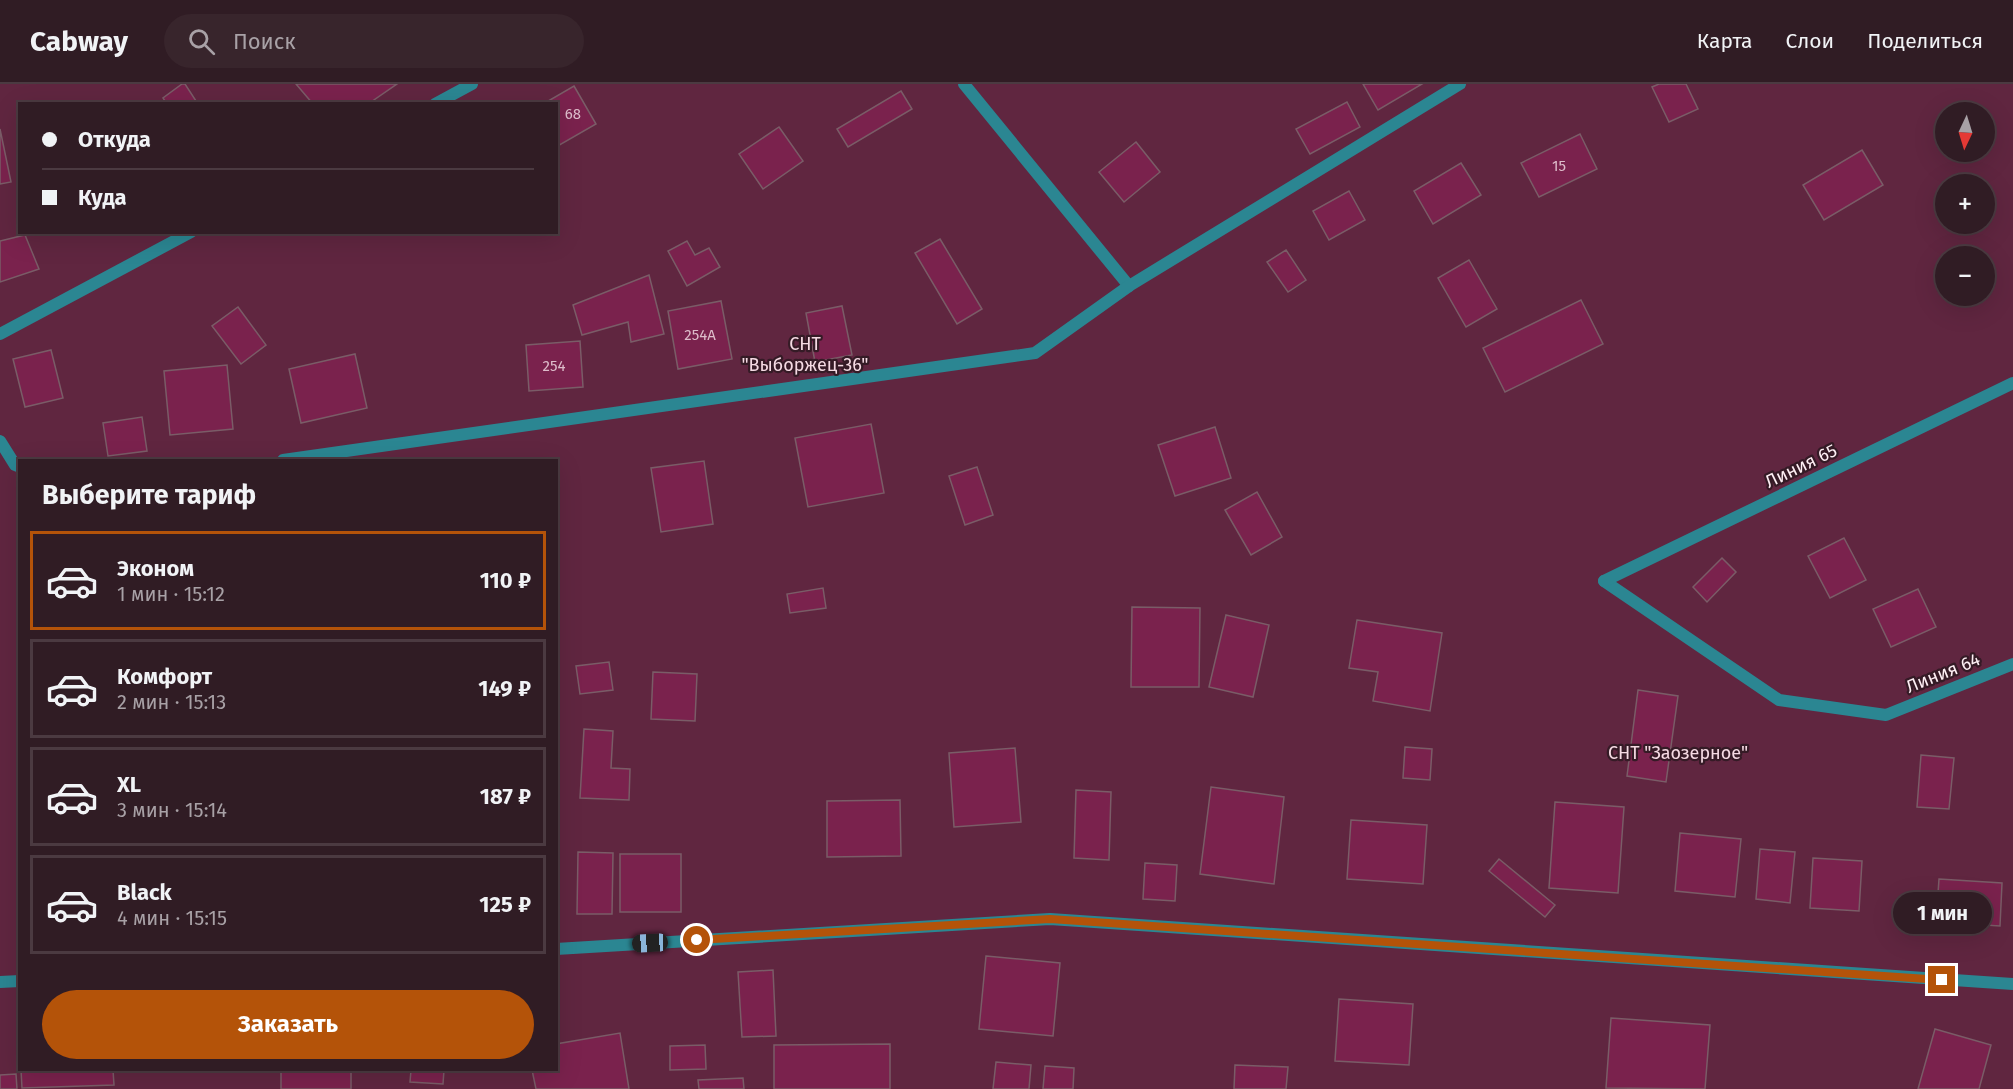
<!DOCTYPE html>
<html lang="ru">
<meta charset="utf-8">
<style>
:root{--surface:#301c24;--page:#38252c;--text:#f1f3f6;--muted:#a8a1a6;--line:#4b3a41;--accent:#b45309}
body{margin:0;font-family:"Fira Sans",sans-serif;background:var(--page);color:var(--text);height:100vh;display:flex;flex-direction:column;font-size:22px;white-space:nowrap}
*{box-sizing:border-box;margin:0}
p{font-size:20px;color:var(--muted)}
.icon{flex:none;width:33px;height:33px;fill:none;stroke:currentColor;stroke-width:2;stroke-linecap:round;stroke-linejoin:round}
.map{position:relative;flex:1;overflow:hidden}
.panel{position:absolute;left:18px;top:375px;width:540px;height:612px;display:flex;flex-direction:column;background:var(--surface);border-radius:0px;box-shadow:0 6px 24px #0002,0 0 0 2px var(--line)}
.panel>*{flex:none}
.banner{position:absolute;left:18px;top:18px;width:540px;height:132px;border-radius:0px;box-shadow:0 6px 24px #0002,0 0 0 2px var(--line);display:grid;align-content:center;height:132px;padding:0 24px;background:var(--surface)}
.needle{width:39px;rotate:184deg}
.tools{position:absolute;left:1935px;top:18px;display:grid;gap:12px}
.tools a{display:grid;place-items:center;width:60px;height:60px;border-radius:50%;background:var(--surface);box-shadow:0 6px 24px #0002,0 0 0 2px var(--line);font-size:30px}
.end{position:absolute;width:27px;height:27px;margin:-14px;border:8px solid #b45309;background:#fff;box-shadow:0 0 0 3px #fff}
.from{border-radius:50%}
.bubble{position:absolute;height:42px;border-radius:21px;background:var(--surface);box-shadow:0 6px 24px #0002,0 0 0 2px var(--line);font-size:20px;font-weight:700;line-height:42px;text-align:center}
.car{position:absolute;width:18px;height:36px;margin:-18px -9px;border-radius:8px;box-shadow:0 0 4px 2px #0007;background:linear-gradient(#222 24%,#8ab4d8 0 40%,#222 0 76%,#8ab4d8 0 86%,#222 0)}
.banner b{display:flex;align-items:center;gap:21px;height:57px;font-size:22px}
.banner b+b{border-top:2px solid var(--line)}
.banner i{width:15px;height:15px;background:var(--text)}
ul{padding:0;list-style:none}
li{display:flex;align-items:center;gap:18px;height:99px;margin:0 12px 9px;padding:0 12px;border:3px solid var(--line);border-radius:0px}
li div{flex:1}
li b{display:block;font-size:22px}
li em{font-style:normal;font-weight:700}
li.selected{border-color:var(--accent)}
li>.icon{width:54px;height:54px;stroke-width:1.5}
h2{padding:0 24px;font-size:27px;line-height:72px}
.primary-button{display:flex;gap:12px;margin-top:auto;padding:12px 24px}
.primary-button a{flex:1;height:69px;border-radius:36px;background:var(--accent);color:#fff;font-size:24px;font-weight:700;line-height:69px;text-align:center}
header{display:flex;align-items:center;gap:36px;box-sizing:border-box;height:84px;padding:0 30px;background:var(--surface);border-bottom:2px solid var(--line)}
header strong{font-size:28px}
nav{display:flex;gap:33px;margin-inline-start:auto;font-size:21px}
.search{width:420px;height:54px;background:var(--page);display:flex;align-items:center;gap:15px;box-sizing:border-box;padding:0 21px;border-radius:33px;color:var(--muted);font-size:22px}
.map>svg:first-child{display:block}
</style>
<header>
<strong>Cabway</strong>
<div class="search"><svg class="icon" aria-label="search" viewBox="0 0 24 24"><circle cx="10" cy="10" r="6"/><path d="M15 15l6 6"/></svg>Поиск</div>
<nav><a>Карта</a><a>Слои</a><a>Поделиться</a></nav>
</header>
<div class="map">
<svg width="2013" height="1005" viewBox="0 0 2013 1005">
<rect width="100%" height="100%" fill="#402530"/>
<path fill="#602640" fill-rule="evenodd" d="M0,0H2013V1005H0ZM20,20H556V148H20ZM1946,28H1984V68H1946ZM1946,100H1984V140H1946ZM1946,172H1984V212H1946ZM20,376H556V986H20Z"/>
<g fill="#7a224d" stroke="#7a5c67" stroke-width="1.5">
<path d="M182,0H185L198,20H167L163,14Z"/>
<path d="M296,0H397L368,20H313Z"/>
<path d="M1363,0H1422L1378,26Z"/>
<path d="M1659,0H1686L1698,25L1669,38L1652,3Z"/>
<path d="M574,2L596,40L556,63V20H543Z"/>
<path d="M901,7L912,25L848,63L837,45Z"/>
<path d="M1347,18L1360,43L1310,70L1296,45Z"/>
<path d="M779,43L803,77L763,105L739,70Z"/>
<path d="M0,45L11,98L0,100Z"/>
<path d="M1580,50L1597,85L1539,113L1521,79Z"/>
<path d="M1136,58L1160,88L1124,118L1099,88Z"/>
<path d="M1862,66L1883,101L1824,136L1803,101Z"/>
<path d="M1461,79L1481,111L1433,140L1414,107Z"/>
<path d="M1349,107L1365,136L1329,156L1313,127Z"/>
<path d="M25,151L39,185L0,198V157Z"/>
<path d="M940,155L982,225L957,240L915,169Z"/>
<path d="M687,157L695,171L709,164L720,183L687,202L668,167Z"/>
<path d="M1286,166L1306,196L1288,208L1267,178Z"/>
<path d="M1469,176L1497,225L1466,243L1438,194Z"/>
<path d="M649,191L664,250L631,258L628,238L582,251L573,221Z"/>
<path d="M1581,216L1603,260L1505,308L1483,264Z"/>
<path d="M721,217L732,275L678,285L668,227Z"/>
<path d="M842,222L852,271L815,278L806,229Z"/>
<path d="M238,223L266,261L241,280L212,242Z"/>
<path d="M580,257L583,303L529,307L526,261Z"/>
<path d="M51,266L63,314L25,323L13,275Z"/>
<path d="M355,270L367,324L301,339L289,285Z"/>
<path d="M227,281L233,345L170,351L164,287Z"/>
<path d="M142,333L147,367L108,372L103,339Z"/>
<path d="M871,340L884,409L808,423L795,354Z"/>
<path d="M1215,343L1231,394L1175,412L1158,361Z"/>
<path d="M704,377L713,440L661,448L651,384Z"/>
<path d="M977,383L993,431L965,441L949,392Z"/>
<path d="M1257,408L1282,453L1251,471L1225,426Z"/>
<path d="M1844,454L1866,496L1830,514L1808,472Z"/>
<path d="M1722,474L1736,488L1707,518L1693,503Z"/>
<path d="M823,504L826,524L790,529L787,510Z"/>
<path d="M1918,505L1936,543L1891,563L1873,525Z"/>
<path d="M1132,523L1200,524L1199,603H1131Z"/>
<path d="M1226,531L1269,541L1253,613L1209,603Z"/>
<path d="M1357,536L1442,549L1430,627L1373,617L1378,588L1349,584Z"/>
<path d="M609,578L613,606L580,610L576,582Z"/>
<path d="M653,588L697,590L695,637L651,635Z"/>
<path d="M1638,606L1678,612L1666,698L1627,692Z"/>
<path d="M584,645L613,647L611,684L630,685L629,716L580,714Z"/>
<path d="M1405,663L1432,665L1430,696L1403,694Z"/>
<path d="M1015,664L1021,738L954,743L949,669Z"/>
<path d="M1921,671L1954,674L1949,725L1917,723Z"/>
<path d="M1211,703L1284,713L1274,800L1200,790Z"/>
<path d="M1076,706L1111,708L1109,776L1074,774Z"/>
<path d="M900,716L901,772L827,773V717Z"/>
<path d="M1555,718L1624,723L1618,809L1549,804Z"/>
<path d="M1351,736L1427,741L1423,800L1347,795Z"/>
<path d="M1680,749L1741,755L1735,813L1675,807Z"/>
<path d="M1760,765L1795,768L1790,819L1756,815Z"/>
<path d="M578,768L613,769L612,830H577Z"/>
<rect x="620" y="770" width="61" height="58"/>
<path d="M1813,774L1862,777L1859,827L1810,824Z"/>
<path d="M1499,775L1555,821L1545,833L1489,787Z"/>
<path d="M1145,779L1177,781L1175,817L1143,815Z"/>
<path d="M1939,795L2002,799L2000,842L1936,838Z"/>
<path d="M986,872L1060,879L1053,952L979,945Z"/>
<path d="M773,886L776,952L742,953L738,888Z"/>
<path d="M1339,915L1413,920L1409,981L1335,977Z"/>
<path d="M1611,934L1710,941L1705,1005L1606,1004Z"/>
<path d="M1935,945L1991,961L1979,1005H1918Z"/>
<path d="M620,949L629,1005H536L532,986H556V960Z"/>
<path d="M890,960V1005H774V961Z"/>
<path d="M705,961L706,985L670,986V962Z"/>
<path d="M996,978L1031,981L1029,1005H993Z"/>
<path d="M1235,981L1288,983L1286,1005H1234Z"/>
<path d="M1045,982L1074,984L1073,1005H1043Z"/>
<path d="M21,986H113L114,1001L22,1004Z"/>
<rect x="281" y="986" width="70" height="19"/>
<path d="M411,986H444L443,1000L410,998Z"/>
<path d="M16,990L17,1005H0V991Z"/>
<path d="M743,994L744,1005H699L698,996Z"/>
</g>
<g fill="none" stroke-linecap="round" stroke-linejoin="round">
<g stroke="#2b8692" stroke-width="12">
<path d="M964,0L1129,202"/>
<path d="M435,20L472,0"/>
<path d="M0,250L191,148"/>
<path d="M0,357L15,381L20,383"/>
<path d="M283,376L1035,269L1129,202L1460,0"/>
<path d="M1604,497L1779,616L1886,631L2013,580"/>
<path d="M1604,497L2013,299"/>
<path d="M556,865L1050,835L2013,900"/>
<path d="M0,898L20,897"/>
</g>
</g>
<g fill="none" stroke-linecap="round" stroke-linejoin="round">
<path stroke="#b45309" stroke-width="8" d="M697,856L1050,835L1942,896"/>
</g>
<g text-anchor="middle" stroke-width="4.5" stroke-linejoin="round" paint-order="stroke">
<g font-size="15" fill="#ddbcca">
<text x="573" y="35">68</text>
<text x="1559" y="87">15</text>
<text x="700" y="256">254А</text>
<text x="554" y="287">254</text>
</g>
<g font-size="18" fill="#f5dae3" stroke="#351b26">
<text x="805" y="266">СНТ<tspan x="805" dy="21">"Выборжец-36"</tspan></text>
<text x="1678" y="675">СНТ "Заозерное"</text>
</g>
<g font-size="18" fill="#feeff4" stroke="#351b26">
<text transform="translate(1801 382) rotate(-26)" y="6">Линия 65</text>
<text transform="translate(1943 589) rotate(-22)" y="6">Линия 64</text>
</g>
</g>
</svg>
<div class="tools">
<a><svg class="needle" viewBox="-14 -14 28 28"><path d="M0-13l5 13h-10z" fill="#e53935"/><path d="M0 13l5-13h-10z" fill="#a8a1a6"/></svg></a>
<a>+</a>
<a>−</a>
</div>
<i class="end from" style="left:697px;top:856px"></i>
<i class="end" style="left:1942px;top:896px"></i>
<div class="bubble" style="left:1893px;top:808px;width:99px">1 мин</div>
<i class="car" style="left:650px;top:859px;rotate:267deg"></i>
<div class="banner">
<b><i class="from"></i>Откуда</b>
<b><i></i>Куда</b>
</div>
<section class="panel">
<h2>Выберите тариф</h2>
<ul>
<li class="selected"><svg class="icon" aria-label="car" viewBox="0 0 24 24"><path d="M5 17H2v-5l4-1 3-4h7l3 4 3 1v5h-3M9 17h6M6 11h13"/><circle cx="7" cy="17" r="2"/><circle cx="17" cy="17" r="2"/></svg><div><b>Эконом</b><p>1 мин · 15:12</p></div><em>110 ₽</em></li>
<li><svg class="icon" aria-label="car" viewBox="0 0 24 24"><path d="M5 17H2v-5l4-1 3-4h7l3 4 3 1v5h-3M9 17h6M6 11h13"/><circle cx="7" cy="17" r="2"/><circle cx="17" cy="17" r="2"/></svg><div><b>Комфорт</b><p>2 мин · 15:13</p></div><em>149 ₽</em></li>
<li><svg class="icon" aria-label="car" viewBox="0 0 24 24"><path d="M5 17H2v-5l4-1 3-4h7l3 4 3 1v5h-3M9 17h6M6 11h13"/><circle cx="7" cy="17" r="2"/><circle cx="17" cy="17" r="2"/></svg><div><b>XL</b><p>3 мин · 15:14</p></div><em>187 ₽</em></li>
<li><svg class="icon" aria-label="car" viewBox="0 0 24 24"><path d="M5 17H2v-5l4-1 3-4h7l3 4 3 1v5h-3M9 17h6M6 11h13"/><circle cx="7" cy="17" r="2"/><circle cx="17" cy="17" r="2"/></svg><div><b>Black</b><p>4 мин · 15:15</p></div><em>125 ₽</em></li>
</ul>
<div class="primary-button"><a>Заказать</a></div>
</section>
</div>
